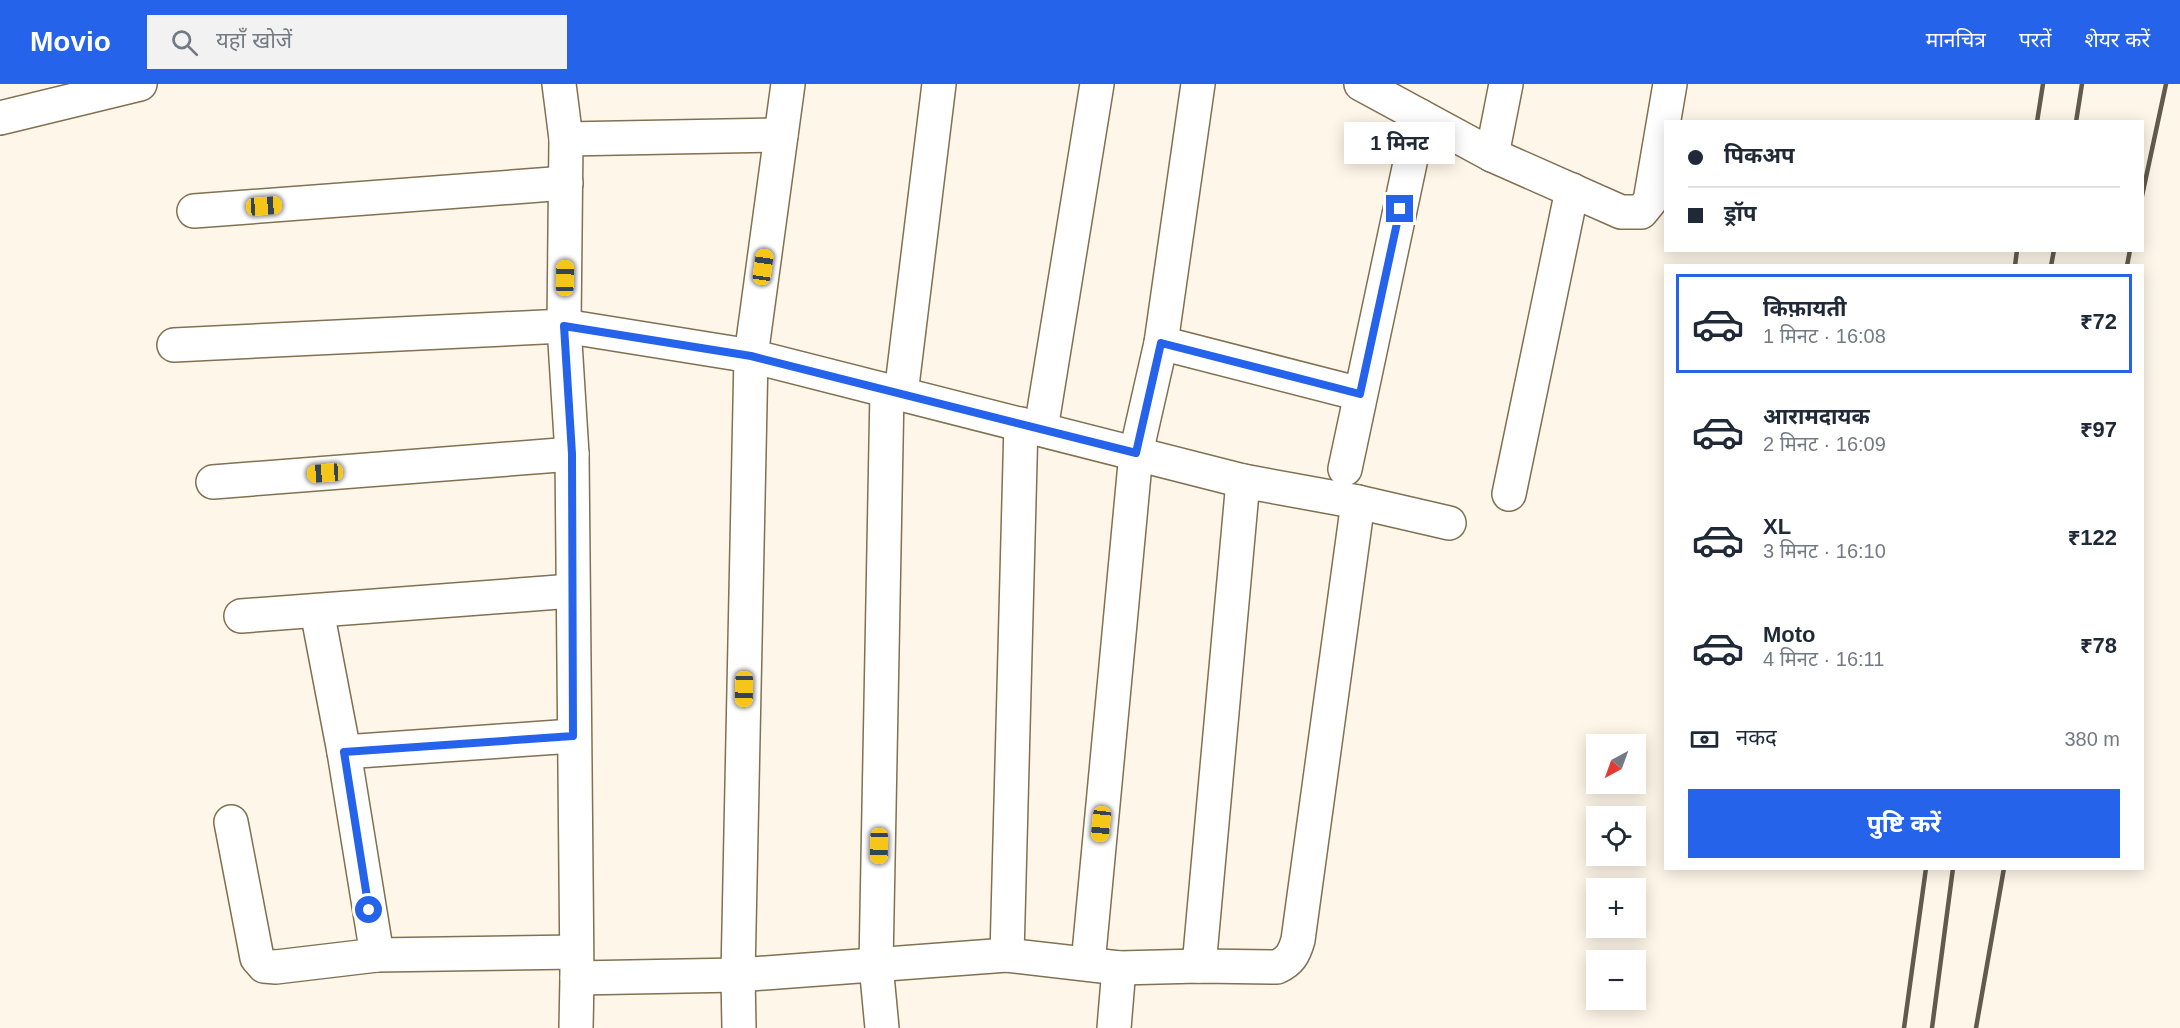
<!DOCTYPE html>
<html lang="hi">
<meta charset="utf-8">
<style>
:root{--surface:#fff;--page:#f2f2f3;--text:#1f2937;--muted:#747a83;--line:#e0e1e3;--accent:#2563eb}
body{margin:0;font-family:Arial,"Noto Sans Devanagari",sans-serif;background:var(--page);color:var(--text);height:100vh;display:flex;flex-direction:column;font-size:22px;white-space:nowrap}
*{box-sizing:border-box;margin:0}
p{font-size:20px;color:var(--muted)}
.icon{flex:none;width:33px;height:33px;fill:none;stroke:currentColor;stroke-width:2;stroke-linecap:round;stroke-linejoin:round}
.map{position:relative;flex:1;overflow:hidden}
.drawer{position:absolute;left:1664px;top:180px;width:480px;height:606px;display:flex;flex-direction:column;background:var(--surface);border-radius:0px;box-shadow:0 3px 15px #0003}
.drawer>*{flex:none}
.hud{position:absolute;left:1664px;top:36px;width:480px;height:132px;border-radius:0px;box-shadow:0 3px 15px #0003;display:grid;align-content:center;height:132px;padding:0 24px;background:var(--surface)}
.needle{width:39px;rotate:221deg}
.tools{position:absolute;left:1586px;top:650px;display:grid;gap:12px}
.tools a{display:grid;place-items:center;width:60px;height:60px;border-radius:0px;background:var(--surface);box-shadow:0 3px 15px #0003;font-size:30px}
.end{position:absolute;width:27px;height:27px;margin:-14px;border:8px solid #2563eb;background:#fff;box-shadow:0 0 0 3px #fff}
.from{border-radius:50%}
.bubble{position:absolute;height:42px;border-radius:0px;background:var(--surface);box-shadow:0 3px 15px #0003;font-size:20px;font-weight:700;line-height:42px;text-align:center}
.car{position:absolute;width:18px;height:36px;margin:-18px -9px;border-radius:8px;box-shadow:0 0 4px 2px #0007;background:linear-gradient(#f5c518 24%,#345 0 40%,#f5c518 0 76%,#345 0 86%,#f5c518 0)}
.hud b{display:flex;align-items:center;gap:21px;height:57px;font-size:22px}
.hud b+b{border-top:2px solid var(--line)}
.hud i{width:15px;height:15px;background:var(--text)}
ul{padding:10px 0 0;list-style:none}
li{display:flex;align-items:center;gap:18px;height:99px;margin:0 12px 9px;padding:0 12px;border:3px solid transparent;border-radius:0px}
li div{flex:1}
li b{display:block;font-size:22px}
li em{font-style:normal;font-weight:700}
li.selected{border-color:var(--accent)}
li>.icon{width:54px;height:54px;stroke-width:1.5}
.pay{display:flex;align-items:center;gap:15px;height:66px;padding:0 24px;font-size:22px}
.pay p{margin-inline-start:auto}
.action{display:flex;gap:12px;margin-top:auto;padding:12px 24px}
.action a{flex:1;height:69px;border-radius:0px;background:var(--accent);color:#fff;font-size:24px;font-weight:700;line-height:69px;text-align:center}
header{display:flex;align-items:center;gap:36px;box-sizing:border-box;height:84px;padding:0 30px;background:var(--accent);color:#fff}
header strong{font-size:28px}
nav{display:flex;gap:33px;margin-inline-start:auto;font-size:21px}
.search{width:420px;height:54px;background:var(--page);display:flex;align-items:center;gap:15px;box-sizing:border-box;padding:0 21px;border-radius:0px;color:var(--muted);font-size:22px}
.map>svg:first-child{display:block}
</style>
<header>
<strong>Movio</strong>
<div class="search"><svg class="icon" aria-label="search" viewBox="0 0 24 24"><circle cx="10" cy="10" r="6"/><path d="M15 15l6 6"/></svg>यहाँ खोजें</div>
<nav><a>मानचित्र</a><a>परतें</a><a>शेयर करें</a></nav>
</header>
<div class="map">
<svg width="2180" height="944" viewBox="0 0 2180 944">
<rect width="100%" height="100%" fill="#fef6e8"/>
<g fill="none" stroke-linecap="round" stroke-linejoin="round">
<g stroke="#817051" stroke-width="36">
<g id="minor">
<path d="M559,0L566,55L564,242L572,370L577,894L576,944"/>
<path d="M1361,0L1492,71L1621,128H1641L1650,117L1670,0"/>
<path d="M0,34L140,0"/>
<path d="M566,55L781,51"/>
<path d="M1492,71L1506,0"/>
<path d="M194,127L566,99"/>
<path d="M1161,259L1360,310"/>
<path d="M174,261L564,242L751,272L1243,397L1358,418L1449,439"/>
<path d="M901,310L939,0"/>
<path d="M1041,345L1097,0"/>
<path d="M1345,385L1420,32"/>
<path d="M213,398L572,370"/>
<path d="M1509,410L1572,106"/>
<path d="M317,527L344,668L377,871"/>
<path d="M241,532L572,507"/>
<path d="M344,668L573,652"/>
<path d="M231,738L257,874L264,882L276,883L377,871L576,868"/>
<path d="M1007,871L1021,340"/>
<path d="M1088,880L1136,369L1161,259L1198,0"/>
<path d="M1199,882L1243,397"/>
<path d="M577,894L738,891L1007,871L1119,884L1199,882L1277,883C1290,877 1294,870 1298,856L1358,418"/>
<path d="M739,944L738,891L751,272L788,0"/>
<path d="M882,944L876,881L887,307"/>
<path d="M1114,944L1119,884"/>
</g>
</g>
<use href="#minor" stroke="#fff" stroke-width="33"/>
<g stroke="#625b4d" stroke-width="4.5">
<path d="M2037,38L2043,0"/>
<path d="M2076,38L2082,0"/>
<path d="M2142,112L2166,0"/>
<path d="M2015,182L2017,166"/>
<path d="M2051,182L2054,166"/>
<path d="M2127,182L2130,166"/>
<path d="M1904,944L1926,784"/>
<path d="M1932,944L1953,784"/>
<path d="M1976,944L2004,784"/>
</g>
</g>
<g fill="none" stroke-linecap="round" stroke-linejoin="round">
<path stroke="#2563eb" stroke-width="8" d="M369,826L344,668L573,652L572,370L564,242L751,272L1136,369L1161,259L1360,310L1400,125"/>
</g>
</svg>
<div class="tools">
<a><svg class="needle" viewBox="-14 -14 28 28"><path d="M0-13l5 13h-10z" fill="#e53935"/><path d="M0 13l5-13h-10z" fill="#747a83"/></svg></a>
<a><svg class="icon" aria-label="locate" viewBox="0 0 24 24"><circle cx="12" cy="12" r="6"/><path d="M12 2v4M12 18v4M2 12h4M18 12h4"/></svg></a>
<a>+</a>
<a>−</a>
</div>
<i class="end from" style="left:369px;top:826px"></i>
<i class="end" style="left:1400px;top:125px"></i>
<div class="bubble" style="left:1344px;top:38px;width:111px">1 मिनट</div>
<i class="car" style="left:264px;top:122px;rotate:86deg"></i>
<i class="car" style="left:763px;top:183px;rotate:8deg"></i>
<i class="car" style="left:565px;top:194px;rotate:1deg"></i>
<i class="car" style="left:325px;top:389px;rotate:266deg"></i>
<i class="car" style="left:744px;top:605px;rotate:181deg"></i>
<i class="car" style="left:1101px;top:740px;rotate:186deg"></i>
<i class="car" style="left:879px;top:762px;rotate:181deg"></i>
<div class="hud">
<b><i class="from"></i>पिकअप</b>
<b><i></i>ड्रॉप</b>
</div>
<section class="drawer">
<ul>
<li class="selected"><svg class="icon" aria-label="car" viewBox="0 0 24 24"><path d="M5 17H2v-5l4-1 3-4h7l3 4 3 1v5h-3M9 17h6M6 11h13"/><circle cx="7" cy="17" r="2"/><circle cx="17" cy="17" r="2"/></svg><div><b>किफ़ायती</b><p>1 मिनट · 16:08</p></div><em>₹72</em></li>
<li><svg class="icon" aria-label="car" viewBox="0 0 24 24"><path d="M5 17H2v-5l4-1 3-4h7l3 4 3 1v5h-3M9 17h6M6 11h13"/><circle cx="7" cy="17" r="2"/><circle cx="17" cy="17" r="2"/></svg><div><b>आरामदायक</b><p>2 मिनट · 16:09</p></div><em>₹97</em></li>
<li><svg class="icon" aria-label="car" viewBox="0 0 24 24"><path d="M5 17H2v-5l4-1 3-4h7l3 4 3 1v5h-3M9 17h6M6 11h13"/><circle cx="7" cy="17" r="2"/><circle cx="17" cy="17" r="2"/></svg><div><b>XL</b><p>3 मिनट · 16:10</p></div><em>₹122</em></li>
<li><svg class="icon" aria-label="car" viewBox="0 0 24 24"><path d="M5 17H2v-5l4-1 3-4h7l3 4 3 1v5h-3M9 17h6M6 11h13"/><circle cx="7" cy="17" r="2"/><circle cx="17" cy="17" r="2"/></svg><div><b>Moto</b><p>4 मिनट · 16:11</p></div><em>₹78</em></li>
</ul>
<div class="pay"><svg class="icon" aria-label="cash" viewBox="0 0 24 24"><path d="M3 7h18v10H3z"/><circle cx="12" cy="12" r="2"/></svg>नकद<p>380 m</p></div>
<div class="action"><a>पुष्टि करें</a></div>
</section>
</div>
